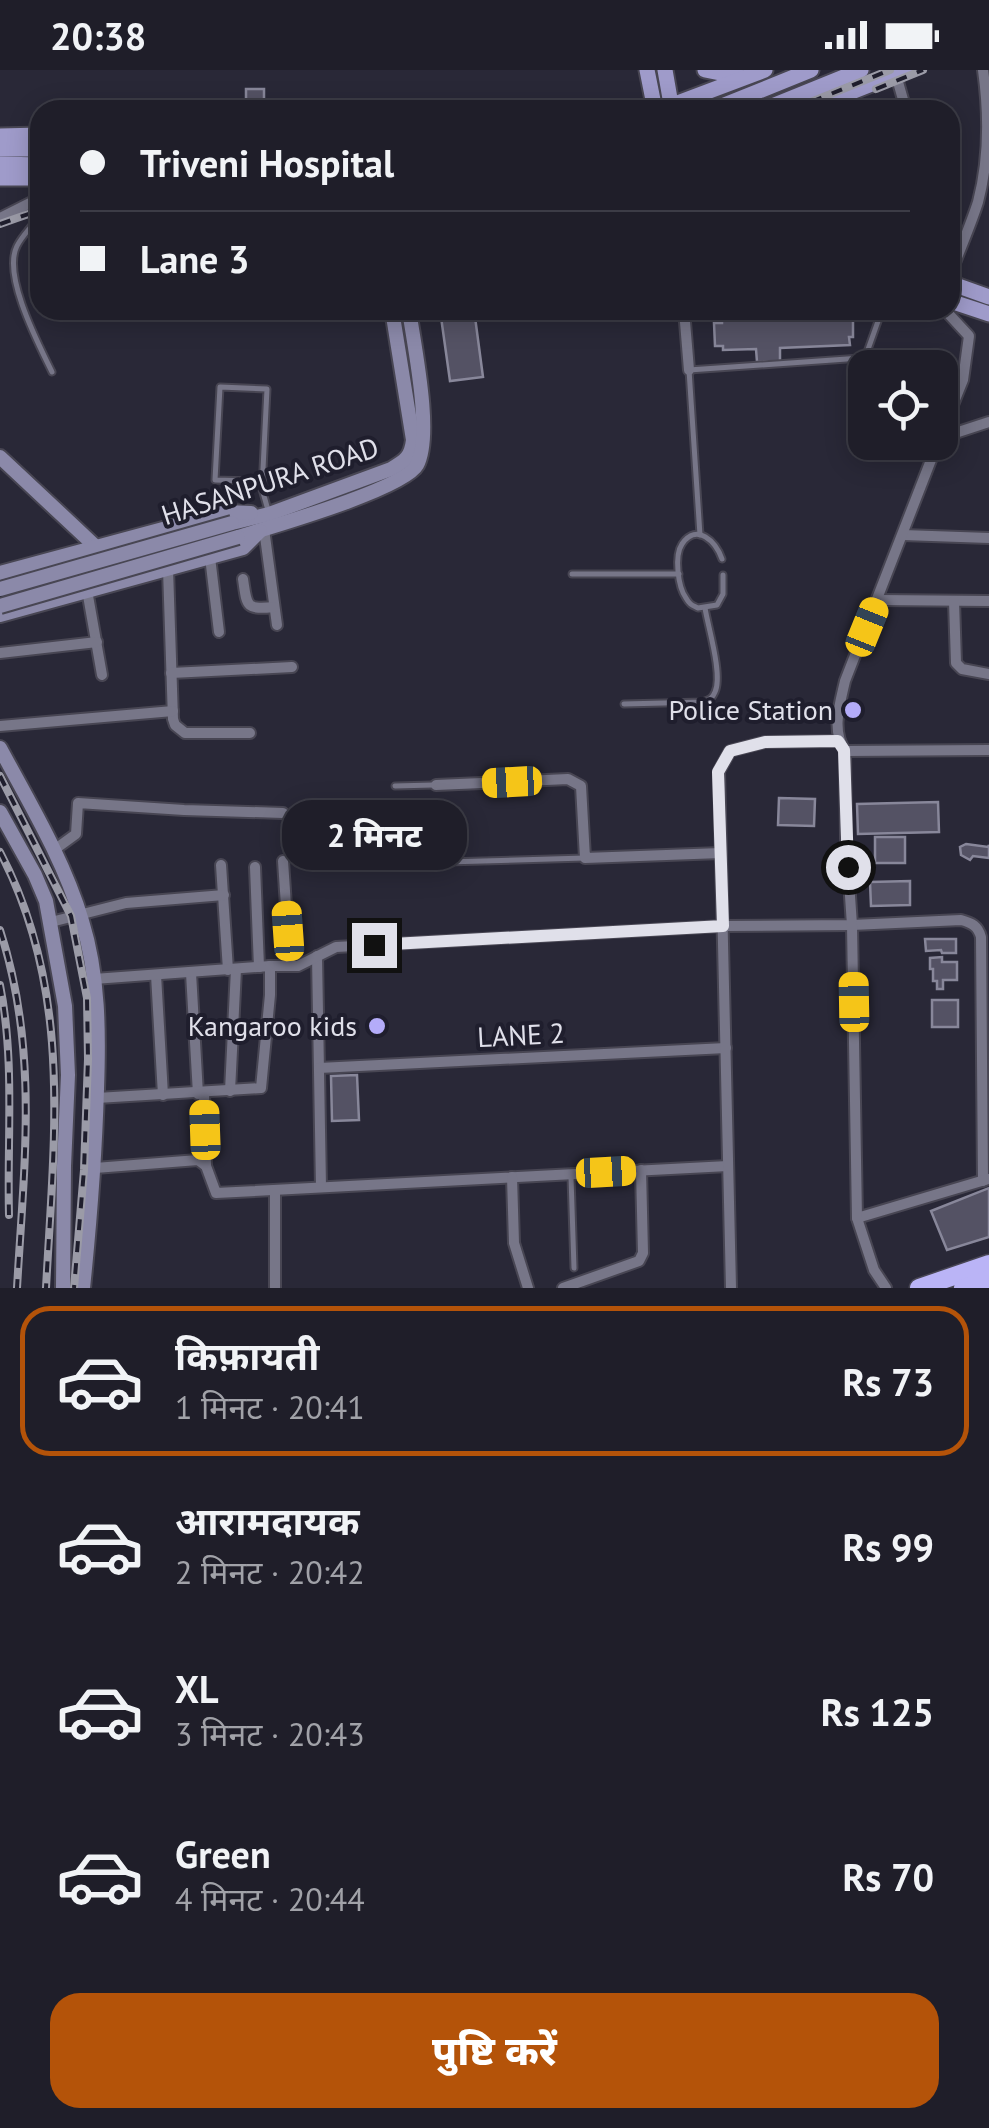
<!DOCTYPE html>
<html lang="hi">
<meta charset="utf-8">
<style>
:root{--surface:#1f1e29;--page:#2c2b35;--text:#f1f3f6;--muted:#a1a2a8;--line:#3c3c46;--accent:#b45309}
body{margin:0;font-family:"PT Sans","Noto Sans Devanagari",sans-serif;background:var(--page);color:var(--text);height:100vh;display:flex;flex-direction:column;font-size:38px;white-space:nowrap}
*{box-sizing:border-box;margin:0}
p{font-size:32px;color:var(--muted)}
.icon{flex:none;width:55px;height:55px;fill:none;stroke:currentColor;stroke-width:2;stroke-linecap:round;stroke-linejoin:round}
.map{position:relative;height:1218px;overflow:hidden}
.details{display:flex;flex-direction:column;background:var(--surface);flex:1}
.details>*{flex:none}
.top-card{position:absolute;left:30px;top:30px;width:930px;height:220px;border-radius:30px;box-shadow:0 5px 25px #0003,0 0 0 2px var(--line);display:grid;align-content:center;height:220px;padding:0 50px;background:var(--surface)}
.buttons{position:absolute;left:848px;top:280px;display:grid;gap:20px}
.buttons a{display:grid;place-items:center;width:110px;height:110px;border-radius:20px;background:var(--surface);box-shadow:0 5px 25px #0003,0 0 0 2px var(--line);font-size:50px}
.end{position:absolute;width:45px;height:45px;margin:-22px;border:12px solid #e0e0ea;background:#111;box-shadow:0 0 0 5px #111}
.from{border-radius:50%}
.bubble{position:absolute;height:70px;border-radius:30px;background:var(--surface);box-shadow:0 5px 25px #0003,0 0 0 2px var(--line);font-size:32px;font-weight:800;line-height:70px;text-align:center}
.car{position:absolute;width:30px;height:60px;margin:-30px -15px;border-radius:12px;box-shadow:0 0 8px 2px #0007;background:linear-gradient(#f5c518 24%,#345 0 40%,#f5c518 0 76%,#345 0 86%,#f5c518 0)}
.top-card b{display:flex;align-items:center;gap:35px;height:95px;font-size:38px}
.top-card b+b{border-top:2px solid var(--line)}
.top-card i{width:25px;height:25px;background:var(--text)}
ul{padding:18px 0 0;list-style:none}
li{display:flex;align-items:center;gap:30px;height:150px;margin:0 20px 15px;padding:0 30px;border:5px solid transparent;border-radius:30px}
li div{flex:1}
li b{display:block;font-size:38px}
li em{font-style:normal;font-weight:800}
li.active{border-color:var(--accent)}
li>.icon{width:90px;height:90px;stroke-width:1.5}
.button{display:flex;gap:20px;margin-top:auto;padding:20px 50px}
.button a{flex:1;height:115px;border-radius:30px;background:var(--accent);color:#fff;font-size:40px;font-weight:800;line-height:115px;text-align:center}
.status{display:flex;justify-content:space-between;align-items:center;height:70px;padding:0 50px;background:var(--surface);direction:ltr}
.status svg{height:28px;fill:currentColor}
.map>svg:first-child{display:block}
</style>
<div class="status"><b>20:38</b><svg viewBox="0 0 49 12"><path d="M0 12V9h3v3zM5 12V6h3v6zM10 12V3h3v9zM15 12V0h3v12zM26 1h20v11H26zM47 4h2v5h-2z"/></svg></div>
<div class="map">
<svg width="989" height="1218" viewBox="0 0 989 1218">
<rect width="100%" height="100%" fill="#292837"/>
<g fill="#545264" stroke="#88879a" stroke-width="2.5">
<rect x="246" y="19" width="18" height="21"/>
<path d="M440,240H488L489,245L475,247L483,307L450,311Z"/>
<path d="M722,240H853V267H849L850,275L780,278V291L757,292L756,279L723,280V276H715L714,253H722Z"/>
<path d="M779,728L815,729L814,756L778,755Z"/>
<path d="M938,732L939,762L858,764L857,734Z"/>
<rect x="875" y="767" width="30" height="26"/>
<path d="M966,774L988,777L989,775V788L973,786L970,790L961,785L960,777Z"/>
<path d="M910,811V835L871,836L870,812Z"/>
<path d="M925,869H956V883H942L941,880L926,881Z"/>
<path d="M942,887V892H957V910H943V919H937V911H933V899H930V888Z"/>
<rect x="932" y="930" width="26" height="27"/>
<path d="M357,1005L359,1050L332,1051L331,1006Z"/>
<path d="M989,1118V1167L947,1180L931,1141Z"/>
</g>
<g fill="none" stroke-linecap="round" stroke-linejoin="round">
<g stroke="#484653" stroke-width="9">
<g id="lane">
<path d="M40,144C34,155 23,164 17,176C2,205 39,275 52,302"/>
<path d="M262,419L253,411L215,410L220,317L267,319L262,419L268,440"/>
<path d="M700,465L689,300L861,288L866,285L882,240"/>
<path d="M722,489C716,472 697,452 682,474C674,486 678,517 686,528C690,535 692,535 698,538L717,535L723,524V505"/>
<path d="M572,504H679"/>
<path d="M624,634L703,632C710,629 712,629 715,622C723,605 708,557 705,538"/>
<path d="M395,716L433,715"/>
<path d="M446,792L585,788"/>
<path d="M571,1107L574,1198"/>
</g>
</g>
<g stroke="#484653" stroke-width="14">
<g id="street">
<path d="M896,5L906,40"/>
<path d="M0,148L40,128"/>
<path d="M950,206C959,181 970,157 978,132C989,90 989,43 983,0"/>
<path d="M684,240L689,300"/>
<path d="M940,367L963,310L969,266L945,240"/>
<path d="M940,368L989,352"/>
<path d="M264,459L277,555"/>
<path d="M903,465L989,468"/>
<path d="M210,487L219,562"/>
<path d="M168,499L173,649L175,655L185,663H250"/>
<path d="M243,509C247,536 245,540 274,537"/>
<path d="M87,520L102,605"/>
<path d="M878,530L989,531"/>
<path d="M954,531L956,593L962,599L989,604"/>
<path d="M0,583L97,572"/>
<path d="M171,603L292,597"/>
<path d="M0,656L173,641"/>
<path d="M845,681L989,680"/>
<path d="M436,715L568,709L581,716L585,788L721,783"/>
<path d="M54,780L76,764L78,733L184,740L283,743"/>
<path d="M283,791L290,896"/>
<path d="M221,795L228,900"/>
<path d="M255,797L259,897"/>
<path d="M51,852L126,833L224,825"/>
<path d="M317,886L321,1117"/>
<path d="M191,903L198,1024"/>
<path d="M156,905L163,1025"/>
<path d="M94,909L270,896H298L336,877L723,856L852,855L961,850C972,853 978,856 981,867L983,1111"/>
<path d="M319,998L726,978"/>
<path d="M230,1021L236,899"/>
<path d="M204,1023L206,1096"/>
<path d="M97,1028L261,1018L270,925V896"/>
<path d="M95,1098L198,1090L206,1096L216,1123L728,1096"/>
<path d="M512,1107L514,1173L528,1218"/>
<path d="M857,1148L988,1109"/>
<path d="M275,1218V1120"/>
<path d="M563,1218L639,1191L643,1183L641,1100"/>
<path d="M731,1218L719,701L730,681L765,672L838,671"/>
<path d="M886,1218L874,1200L857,1148L852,855L846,768L845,681C831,660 840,634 845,611L938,372"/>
</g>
</g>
<g stroke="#484653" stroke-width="18">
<g id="secondary">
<path d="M0,387L95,476L96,480"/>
<path d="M232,453L269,444L391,399C405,391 411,387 413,370L392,240"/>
<path d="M238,467C270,457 404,419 417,395C433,365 414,275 409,240"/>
<path d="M0,503L226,442L251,443"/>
<path d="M0,545L243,478L260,461"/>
<path d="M0,678C30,734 64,790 82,851C99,906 99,963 97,1019C95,1086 90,1151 83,1218"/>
<path d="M0,742L35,805L46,831L65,936L68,1005L64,1096L63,1218"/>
</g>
</g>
<g stroke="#484653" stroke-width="19">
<g id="primary">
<path d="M647,0L655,40"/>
<path d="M665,0L672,40"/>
<path d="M705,0L740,7"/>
<path d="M659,40L765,0"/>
<path d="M712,40L811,0"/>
<path d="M762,40L861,0"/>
<path d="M806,40L907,0"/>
<path d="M0,66L40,65"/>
<path d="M0,79H40"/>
<path d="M0,94L40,95"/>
<path d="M0,108H40"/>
<path d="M950,213L989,227"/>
<path d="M950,231L989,244"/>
</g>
</g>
<g stroke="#484653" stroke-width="21">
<g id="highway">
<path d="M919,1218L989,1194"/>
<path d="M963,1218L989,1209"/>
</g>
</g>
<use href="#lane" stroke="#777688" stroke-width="5"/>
<use href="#street" stroke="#777688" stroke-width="10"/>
<use href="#secondary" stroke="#8b89a9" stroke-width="14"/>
<use href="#primary" stroke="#9f9bca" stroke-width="15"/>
<use href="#highway" stroke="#bab4f6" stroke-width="18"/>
<g stroke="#9b9ba7" stroke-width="8">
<g id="rail">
<path d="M876,19L923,0"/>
<path d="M791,40L890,0"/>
<path d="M0,154L40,140"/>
<path d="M0,706L71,846L87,928L88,989L84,1100L74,1218"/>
<path d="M0,782C73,921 54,1067 46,1218"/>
<path d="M0,860C39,980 24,1095 17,1218"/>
<path d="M0,915C15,991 7,1068 9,1145"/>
</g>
</g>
<use href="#rail" stroke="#1f1e2d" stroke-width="4" stroke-dasharray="11" stroke-linecap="butt"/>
<g stroke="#484653" stroke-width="18" stroke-linecap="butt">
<g id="secondary-bridge">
<path d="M0,519L232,453"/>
<path d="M0,536L238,467"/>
</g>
</g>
<use href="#secondary-bridge" stroke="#8b89a9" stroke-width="14"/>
</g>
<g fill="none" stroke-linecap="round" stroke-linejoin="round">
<path stroke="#e0e0ea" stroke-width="12" d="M374,875L723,856L718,702L730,681L765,672L838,671L844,680L848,797"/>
</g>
<g fill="#b4acf9" stroke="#1f1e2d" stroke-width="4">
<circle cx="853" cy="640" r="10"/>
<circle cx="377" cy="956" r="10"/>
</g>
<g text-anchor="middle" stroke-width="8" stroke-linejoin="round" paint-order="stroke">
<g font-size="28" fill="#e0e0ea" stroke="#1f1e2d">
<text transform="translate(270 411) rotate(-18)" y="10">HASANPURA ROAD</text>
<text transform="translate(521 965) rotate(-3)" y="10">LANE 2</text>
</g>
<g font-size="28" fill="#e0e0ea" stroke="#1f1e2d" text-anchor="end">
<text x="833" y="650">Police Station</text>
<text x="357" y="966">Kangaroo kids</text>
</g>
</g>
</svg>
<div class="buttons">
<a><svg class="icon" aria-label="locate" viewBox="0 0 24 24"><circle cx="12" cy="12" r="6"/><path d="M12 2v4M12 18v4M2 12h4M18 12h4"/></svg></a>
</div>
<i class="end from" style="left:848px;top:797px"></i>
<i class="end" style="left:374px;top:875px"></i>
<div class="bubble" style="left:282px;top:730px;width:185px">2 मिनट</div>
<i class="car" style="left:867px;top:557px;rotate:22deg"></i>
<i class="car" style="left:512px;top:712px;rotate:267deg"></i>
<i class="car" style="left:288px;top:861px;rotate:356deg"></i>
<i class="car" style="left:854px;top:932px;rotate:359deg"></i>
<i class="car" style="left:205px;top:1060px;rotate:358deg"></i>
<i class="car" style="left:606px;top:1102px;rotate:87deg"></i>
<div class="top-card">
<b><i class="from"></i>Triveni Hospital</b>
<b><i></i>Lane 3</b>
</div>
</div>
<section class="details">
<ul>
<li class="active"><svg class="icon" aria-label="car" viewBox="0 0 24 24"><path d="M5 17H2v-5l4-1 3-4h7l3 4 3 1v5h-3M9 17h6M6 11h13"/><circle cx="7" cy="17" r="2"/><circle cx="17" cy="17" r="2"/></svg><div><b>किफ़ायती</b><p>1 मिनट · 20:41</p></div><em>Rs 73</em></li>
<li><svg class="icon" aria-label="car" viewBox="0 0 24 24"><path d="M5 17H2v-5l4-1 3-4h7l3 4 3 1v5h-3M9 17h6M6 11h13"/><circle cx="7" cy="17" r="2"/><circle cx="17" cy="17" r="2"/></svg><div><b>आरामदायक</b><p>2 मिनट · 20:42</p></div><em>Rs 99</em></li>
<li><svg class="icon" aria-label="car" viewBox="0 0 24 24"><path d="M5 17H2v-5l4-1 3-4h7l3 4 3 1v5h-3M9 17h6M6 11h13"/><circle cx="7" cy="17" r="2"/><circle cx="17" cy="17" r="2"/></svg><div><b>XL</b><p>3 मिनट · 20:43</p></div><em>Rs 125</em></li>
<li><svg class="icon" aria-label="car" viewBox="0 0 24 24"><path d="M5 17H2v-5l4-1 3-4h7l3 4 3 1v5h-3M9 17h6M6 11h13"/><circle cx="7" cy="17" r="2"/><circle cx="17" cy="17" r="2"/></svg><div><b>Green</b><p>4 मिनट · 20:44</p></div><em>Rs 70</em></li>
</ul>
<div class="button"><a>पुष्टि करें</a></div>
</section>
